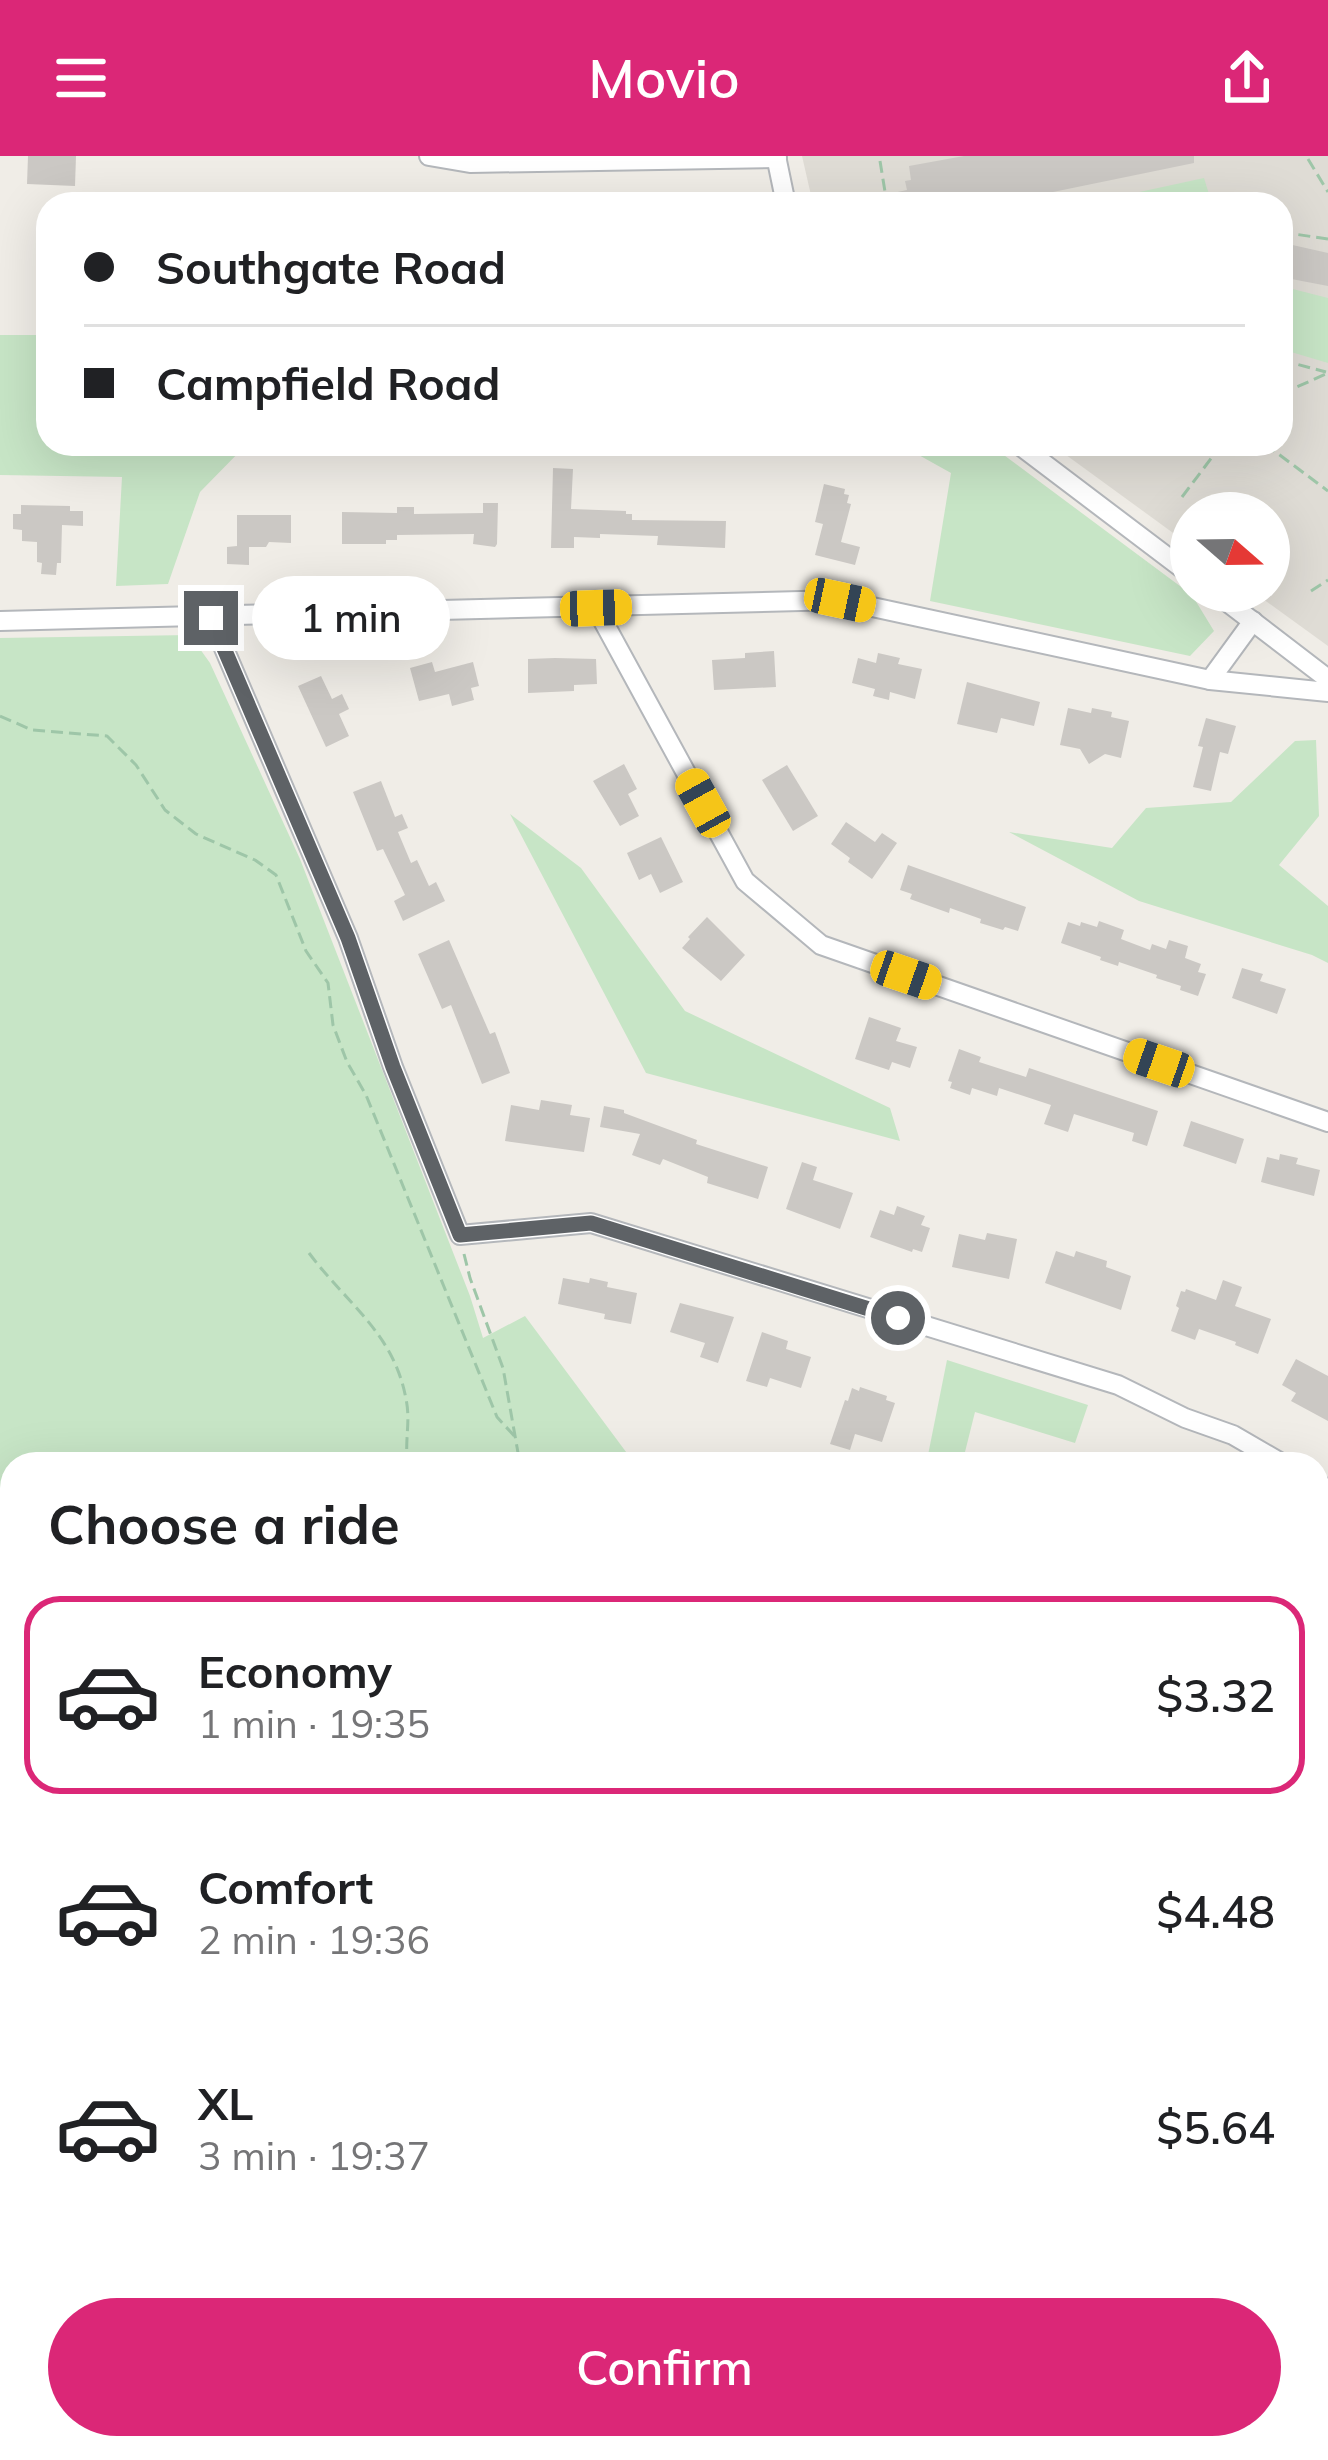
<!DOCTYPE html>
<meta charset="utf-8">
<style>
:root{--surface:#fff;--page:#f6f6f6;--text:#202124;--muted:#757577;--line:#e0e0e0;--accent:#db2777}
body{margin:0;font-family:Mulish,sans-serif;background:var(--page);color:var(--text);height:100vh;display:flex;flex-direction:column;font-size:45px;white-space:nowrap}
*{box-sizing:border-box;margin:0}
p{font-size:39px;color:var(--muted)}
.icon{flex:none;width:66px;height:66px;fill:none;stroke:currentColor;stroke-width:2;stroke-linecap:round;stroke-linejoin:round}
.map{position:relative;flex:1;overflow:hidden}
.details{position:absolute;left:0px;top:1296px;width:1329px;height:1008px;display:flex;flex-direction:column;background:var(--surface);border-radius:36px 36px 0 0;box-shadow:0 12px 48px #0002}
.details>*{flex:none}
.banner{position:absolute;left:36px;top:36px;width:1257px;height:264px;border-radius:36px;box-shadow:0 12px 48px #0002;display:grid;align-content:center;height:264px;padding:0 48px;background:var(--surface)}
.needle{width:78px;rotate:110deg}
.buttons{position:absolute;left:1170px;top:336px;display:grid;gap:24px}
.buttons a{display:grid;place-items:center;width:120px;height:120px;border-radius:50%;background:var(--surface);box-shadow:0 12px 48px #0002;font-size:60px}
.end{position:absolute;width:54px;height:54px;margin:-27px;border:15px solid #5e6266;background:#fff;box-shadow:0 0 0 6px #fff}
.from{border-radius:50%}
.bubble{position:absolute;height:84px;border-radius:42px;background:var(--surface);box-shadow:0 12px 48px #0002;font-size:39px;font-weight:600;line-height:84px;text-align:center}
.car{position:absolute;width:36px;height:72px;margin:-36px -18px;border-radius:15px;box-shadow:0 0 9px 3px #0007;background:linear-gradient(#f5c518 24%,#345 0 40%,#f5c518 0 76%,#345 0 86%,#f5c518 0)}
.banner b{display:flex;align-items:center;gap:42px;height:114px;font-size:45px}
.banner b+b{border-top:3px solid var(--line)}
.banner i{width:30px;height:30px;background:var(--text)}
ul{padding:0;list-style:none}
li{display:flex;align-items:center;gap:36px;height:198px;margin:0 24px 18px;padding:0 24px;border:6px solid transparent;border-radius:36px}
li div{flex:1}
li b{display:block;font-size:45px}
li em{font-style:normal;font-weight:600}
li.current{border-color:var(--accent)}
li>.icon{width:108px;height:108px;stroke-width:1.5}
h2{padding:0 48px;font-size:54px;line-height:144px}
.action{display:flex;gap:24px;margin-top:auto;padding:24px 48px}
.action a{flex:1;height:138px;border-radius:72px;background:var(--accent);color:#fff;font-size:48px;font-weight:600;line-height:138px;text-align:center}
header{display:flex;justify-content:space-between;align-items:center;height:156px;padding:0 48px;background:var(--accent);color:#fff;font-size:54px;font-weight:600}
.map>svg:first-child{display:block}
</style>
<header><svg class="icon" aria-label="menu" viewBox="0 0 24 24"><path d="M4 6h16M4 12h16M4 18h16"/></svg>Movio<svg class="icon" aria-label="share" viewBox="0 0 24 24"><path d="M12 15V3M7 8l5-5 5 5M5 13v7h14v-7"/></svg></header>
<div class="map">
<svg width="1328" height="2304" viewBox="0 0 1328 2304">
<rect width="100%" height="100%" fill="#f0ede7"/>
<path fill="#dfdcd5" d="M802,0H1328V490L1252,435H1269V357H1191V390L1051,288H1281V48H813Z"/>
<g fill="#c7e5c6">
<path d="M1204,22L1212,48H1084Z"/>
<path d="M1281,130L1328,142V207L1281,193Z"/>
<path d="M0,179H48V288H247L200,336L168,428L116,430L122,321L0,319Z"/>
<path d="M899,288H989L1192,439L1214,475L1190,500L930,445L951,317Z"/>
<path d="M190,479L210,507L300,703L470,1140L483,1182L525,1160L635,1308H12V2292H1105L1114,2304H0V482Z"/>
<path d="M1316,584L1319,660L1279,709L1328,750V807L1312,799L1139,745L1009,676L1112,692L1146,652L1231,646L1295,585Z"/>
<path d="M510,658L581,712L685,855L890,952L900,985L646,917Z"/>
<path d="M947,1204L1088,1249L1075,1287L975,1256L962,1308H922L928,1299Z"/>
</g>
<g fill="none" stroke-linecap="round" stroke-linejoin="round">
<g stroke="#addcfa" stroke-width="6">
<path d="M0,1904L12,1915"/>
<path d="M1296,2302L1328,2287"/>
<path d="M1046,2304L1049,2292"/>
</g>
</g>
<g fill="#cbc8c4">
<path d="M28,0H76L75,30L27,28Z"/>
<path d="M964,0H1194V7L1053,36L1047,47L1041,48H1031L1024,44L1006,48H875L874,41L907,34L905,25L911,24L909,10Z"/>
<path d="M1288,88L1328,97V130L1281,121Z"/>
<path d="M553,312L573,313L571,353L626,355V358H632V364L726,365L725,392L657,389L658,380L600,378V382L574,381V392H551Z"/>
<path d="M824,328L845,333L844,338L849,339L847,347L851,348L841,386L860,391L855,409L815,399L823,368L815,366Z"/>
<path d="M483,347H498L497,388L495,391L473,388L474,378L397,379V384H386V388H342V356L397,357V351H414V358L483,357Z"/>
<path d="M21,349L70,350V355H83V370L62,369L61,407H57L56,419L41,418L42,407L37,406V386L22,385V374L13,373V358H21Z"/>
<path d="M237,359H291V387L269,386L266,391H249V409L227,408V391L237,390Z"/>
<path d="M774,495L776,531L714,534L712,504L745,502V497Z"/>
<path d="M878,497L900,502L898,508L922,513L915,543L890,536L889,544L873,540L875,533L852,527L858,502L876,507Z"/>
<path d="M555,502L596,503L597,528L574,529V535L528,537V503Z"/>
<path d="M432,506L435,516L473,506L479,530L471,532L474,544L452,550L449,538L419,545L410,512Z"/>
<path d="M321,520L332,543L342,538L349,553L339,558L349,580L326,591L298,530Z"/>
<path d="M967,526L1040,546L1034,570L1001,562L997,577L957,568Z"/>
<path d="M1068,552L1091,557L1092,552L1112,556L1111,561L1129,565L1121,602L1105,598L1089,608L1080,593L1060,589Z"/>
<path d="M1206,562L1236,570L1228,598L1220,596L1211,635L1193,631L1203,591L1198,590Z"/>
<path d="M624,608L637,633L628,638L639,660L620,670L593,625Z"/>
<path d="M787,609L818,660L793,675L762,624Z"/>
<path d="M381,625L395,661L402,658L408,672L398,676L411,707L417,704L429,730L436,726L445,745L403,765L394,745L405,739L383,693L377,695L353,636Z"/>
<path d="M846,666L875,686L882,677L897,687L872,723L848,706L850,702L831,688Z"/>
<path d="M661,681L683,726L660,737L651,718L639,724L627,697Z"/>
<path d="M908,709L1026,751L1018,775L1005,771L1003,774L980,767L981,763L950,752L949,757L910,743L912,738L900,734Z"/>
<path d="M707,761L745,799L721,825L682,792L690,783L688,781Z"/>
<path d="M1099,765L1124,774L1121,783L1150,794L1152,788L1166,793L1169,784L1188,790L1185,802L1201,808L1198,816L1206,818L1198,840L1180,834L1181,830L1156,822L1157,819L1119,806L1118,810L1100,804L1101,801L1061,787L1068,766L1080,770L1081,766L1097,771Z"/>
<path d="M449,784L490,878L495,876L510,917L482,928L451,849L442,853L418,798Z"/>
<path d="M1242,812L1263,818L1260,825L1286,833L1277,858L1232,842Z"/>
<path d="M869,861L901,872L896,885L917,891L910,912L892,906L889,914L855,903Z"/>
<path d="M959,893L981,901L979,906L1026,921L1029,912L1158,955L1147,990L1132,985L1134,977L1074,958L1068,976L1044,968L1051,949L999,932L997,940L972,932L970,939L950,932L952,926L948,925Z"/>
<path d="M541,944L572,949L570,959L590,962L584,996L505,985L511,949L539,954Z"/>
<path d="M604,950L624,954V957L697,984L696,988L768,1011L758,1043L707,1027L708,1021L663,1003L660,1009L632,999L640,978L600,971Z"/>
<path d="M1191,965L1244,983L1236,1008L1183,990Z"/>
<path d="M1280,998L1298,1002L1296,1008L1320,1014L1314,1040L1261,1026L1267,1001L1279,1004Z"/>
<path d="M802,1006L817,1011L813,1024L853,1037L840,1073L786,1053Z"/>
<path d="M897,1050L925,1060L921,1069L930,1072L922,1096L913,1093L912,1096L870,1081L880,1054L894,1059Z"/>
<path d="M987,1077L1017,1083L1009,1123L952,1111L959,1078L985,1084Z"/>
<path d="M1056,1095L1074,1101L1076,1095L1107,1105L1106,1111L1131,1120L1121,1154L1045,1127Z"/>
<path d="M563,1122L589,1127L590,1122L608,1126L607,1131L637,1137L631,1168L604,1163L605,1158L558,1148Z"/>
<path d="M1223,1124L1242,1131L1235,1150L1271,1163L1258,1198L1235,1189L1236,1186L1199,1173L1195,1184L1171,1175L1179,1152L1176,1150L1181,1135L1185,1136L1186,1133L1216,1144Z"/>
<path d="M680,1147L734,1161L718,1207L700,1201L705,1187L670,1176Z"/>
<path d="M762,1176L788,1185L786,1193L811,1201L801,1232L770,1222L767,1231L746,1225Z"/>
<path d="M1296,1203L1328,1220V1265L1291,1245L1296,1237L1282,1229Z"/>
<path d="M860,1231L887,1240L886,1244L895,1247L882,1286L855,1278L850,1294L830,1288L845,1244L848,1245L852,1232L859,1235Z"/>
</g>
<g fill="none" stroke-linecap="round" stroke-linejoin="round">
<g stroke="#b4b7bb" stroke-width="22">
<g id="minor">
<path d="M429,0L470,7L777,2"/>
<path d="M776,0L786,48"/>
<path d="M1018,288L1191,419"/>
<path d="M1213,435L1328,523"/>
<path d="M596,452L745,725L821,789L1328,966"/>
<path d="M211,462L348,782L393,911L460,1079L591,1067L1118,1229L1185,1262L1233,1279L1283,1308"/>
<path d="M0,465L840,444L1210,524L1328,536"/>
<path d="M1210,524L1253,465"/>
<path d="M1317,1327L1328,1334"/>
<path d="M1317,1643L1328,1637"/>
<path d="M1317,2047L1328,2045"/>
<path d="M1266,2292L1268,2304"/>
</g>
</g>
<g stroke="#9ec6a8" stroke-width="3" stroke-dasharray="12 6" stroke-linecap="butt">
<path d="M1308,3L1328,36"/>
<path d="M880,5L887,48"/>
<path d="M1019,48V43"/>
<path d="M1281,82L1294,78L1328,83"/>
<path d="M1281,105H1282"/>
<path d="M1281,204L1326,216"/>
<path d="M1281,238L1328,217"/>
<path d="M1265,288L1328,335"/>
<path d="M1182,341L1222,288"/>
<path d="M1311,435L1328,424"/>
<path d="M0,560L32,574L107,580L136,609L165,654L196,678L255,704L276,719L306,795L328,827L333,869L347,906L366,939L497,1261L517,1283"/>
<path d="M309,1097C347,1148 394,1177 406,1243C411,1266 404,1286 408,1308"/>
<path d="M464,1098L470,1122L503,1212L520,1308"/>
<path d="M0,1724L12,1711"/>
<path d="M438,2292L441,2304"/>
<path d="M993,2292L996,2304"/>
<path d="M0,2297L9,2304"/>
<path d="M19,2304L30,2292L47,2304"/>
</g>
<use href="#minor" stroke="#fff" stroke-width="18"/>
</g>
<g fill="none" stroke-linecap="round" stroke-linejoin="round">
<path stroke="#5e6266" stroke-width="15" d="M211,462L348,782L393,911L460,1079L591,1067L898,1162"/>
</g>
</svg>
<div class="buttons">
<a><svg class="needle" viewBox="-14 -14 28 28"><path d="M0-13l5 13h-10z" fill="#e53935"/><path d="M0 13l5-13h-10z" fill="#757577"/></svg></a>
</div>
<i class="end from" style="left:898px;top:1162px"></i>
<i class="end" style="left:211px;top:462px"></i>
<div class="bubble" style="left:252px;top:420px;width:198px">1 min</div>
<i class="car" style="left:840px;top:444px;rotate:102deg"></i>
<i class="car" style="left:596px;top:452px;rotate:88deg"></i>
<i class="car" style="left:703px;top:647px;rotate:331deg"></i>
<i class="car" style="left:906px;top:819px;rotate:109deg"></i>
<i class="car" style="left:1159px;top:907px;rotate:289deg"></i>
<div class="banner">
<b><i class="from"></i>Southgate Road</b>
<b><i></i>Campfield Road</b>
</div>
<section class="details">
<h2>Choose a ride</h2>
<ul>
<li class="current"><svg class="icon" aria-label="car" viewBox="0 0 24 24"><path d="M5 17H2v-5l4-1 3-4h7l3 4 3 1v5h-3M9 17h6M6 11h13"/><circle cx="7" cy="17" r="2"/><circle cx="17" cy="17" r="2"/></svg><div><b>Economy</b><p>1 min · 19:35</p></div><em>$3.32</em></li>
<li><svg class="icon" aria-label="car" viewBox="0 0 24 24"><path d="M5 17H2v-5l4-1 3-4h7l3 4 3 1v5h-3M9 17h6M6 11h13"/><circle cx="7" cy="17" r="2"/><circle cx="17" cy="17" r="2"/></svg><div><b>Comfort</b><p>2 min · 19:36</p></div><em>$4.48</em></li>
<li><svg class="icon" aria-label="car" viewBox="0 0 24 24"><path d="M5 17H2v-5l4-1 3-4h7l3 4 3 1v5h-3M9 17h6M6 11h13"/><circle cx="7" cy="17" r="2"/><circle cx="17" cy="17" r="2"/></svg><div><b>XL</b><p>3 min · 19:37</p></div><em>$5.64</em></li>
</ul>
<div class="action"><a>Confirm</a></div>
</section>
</div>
